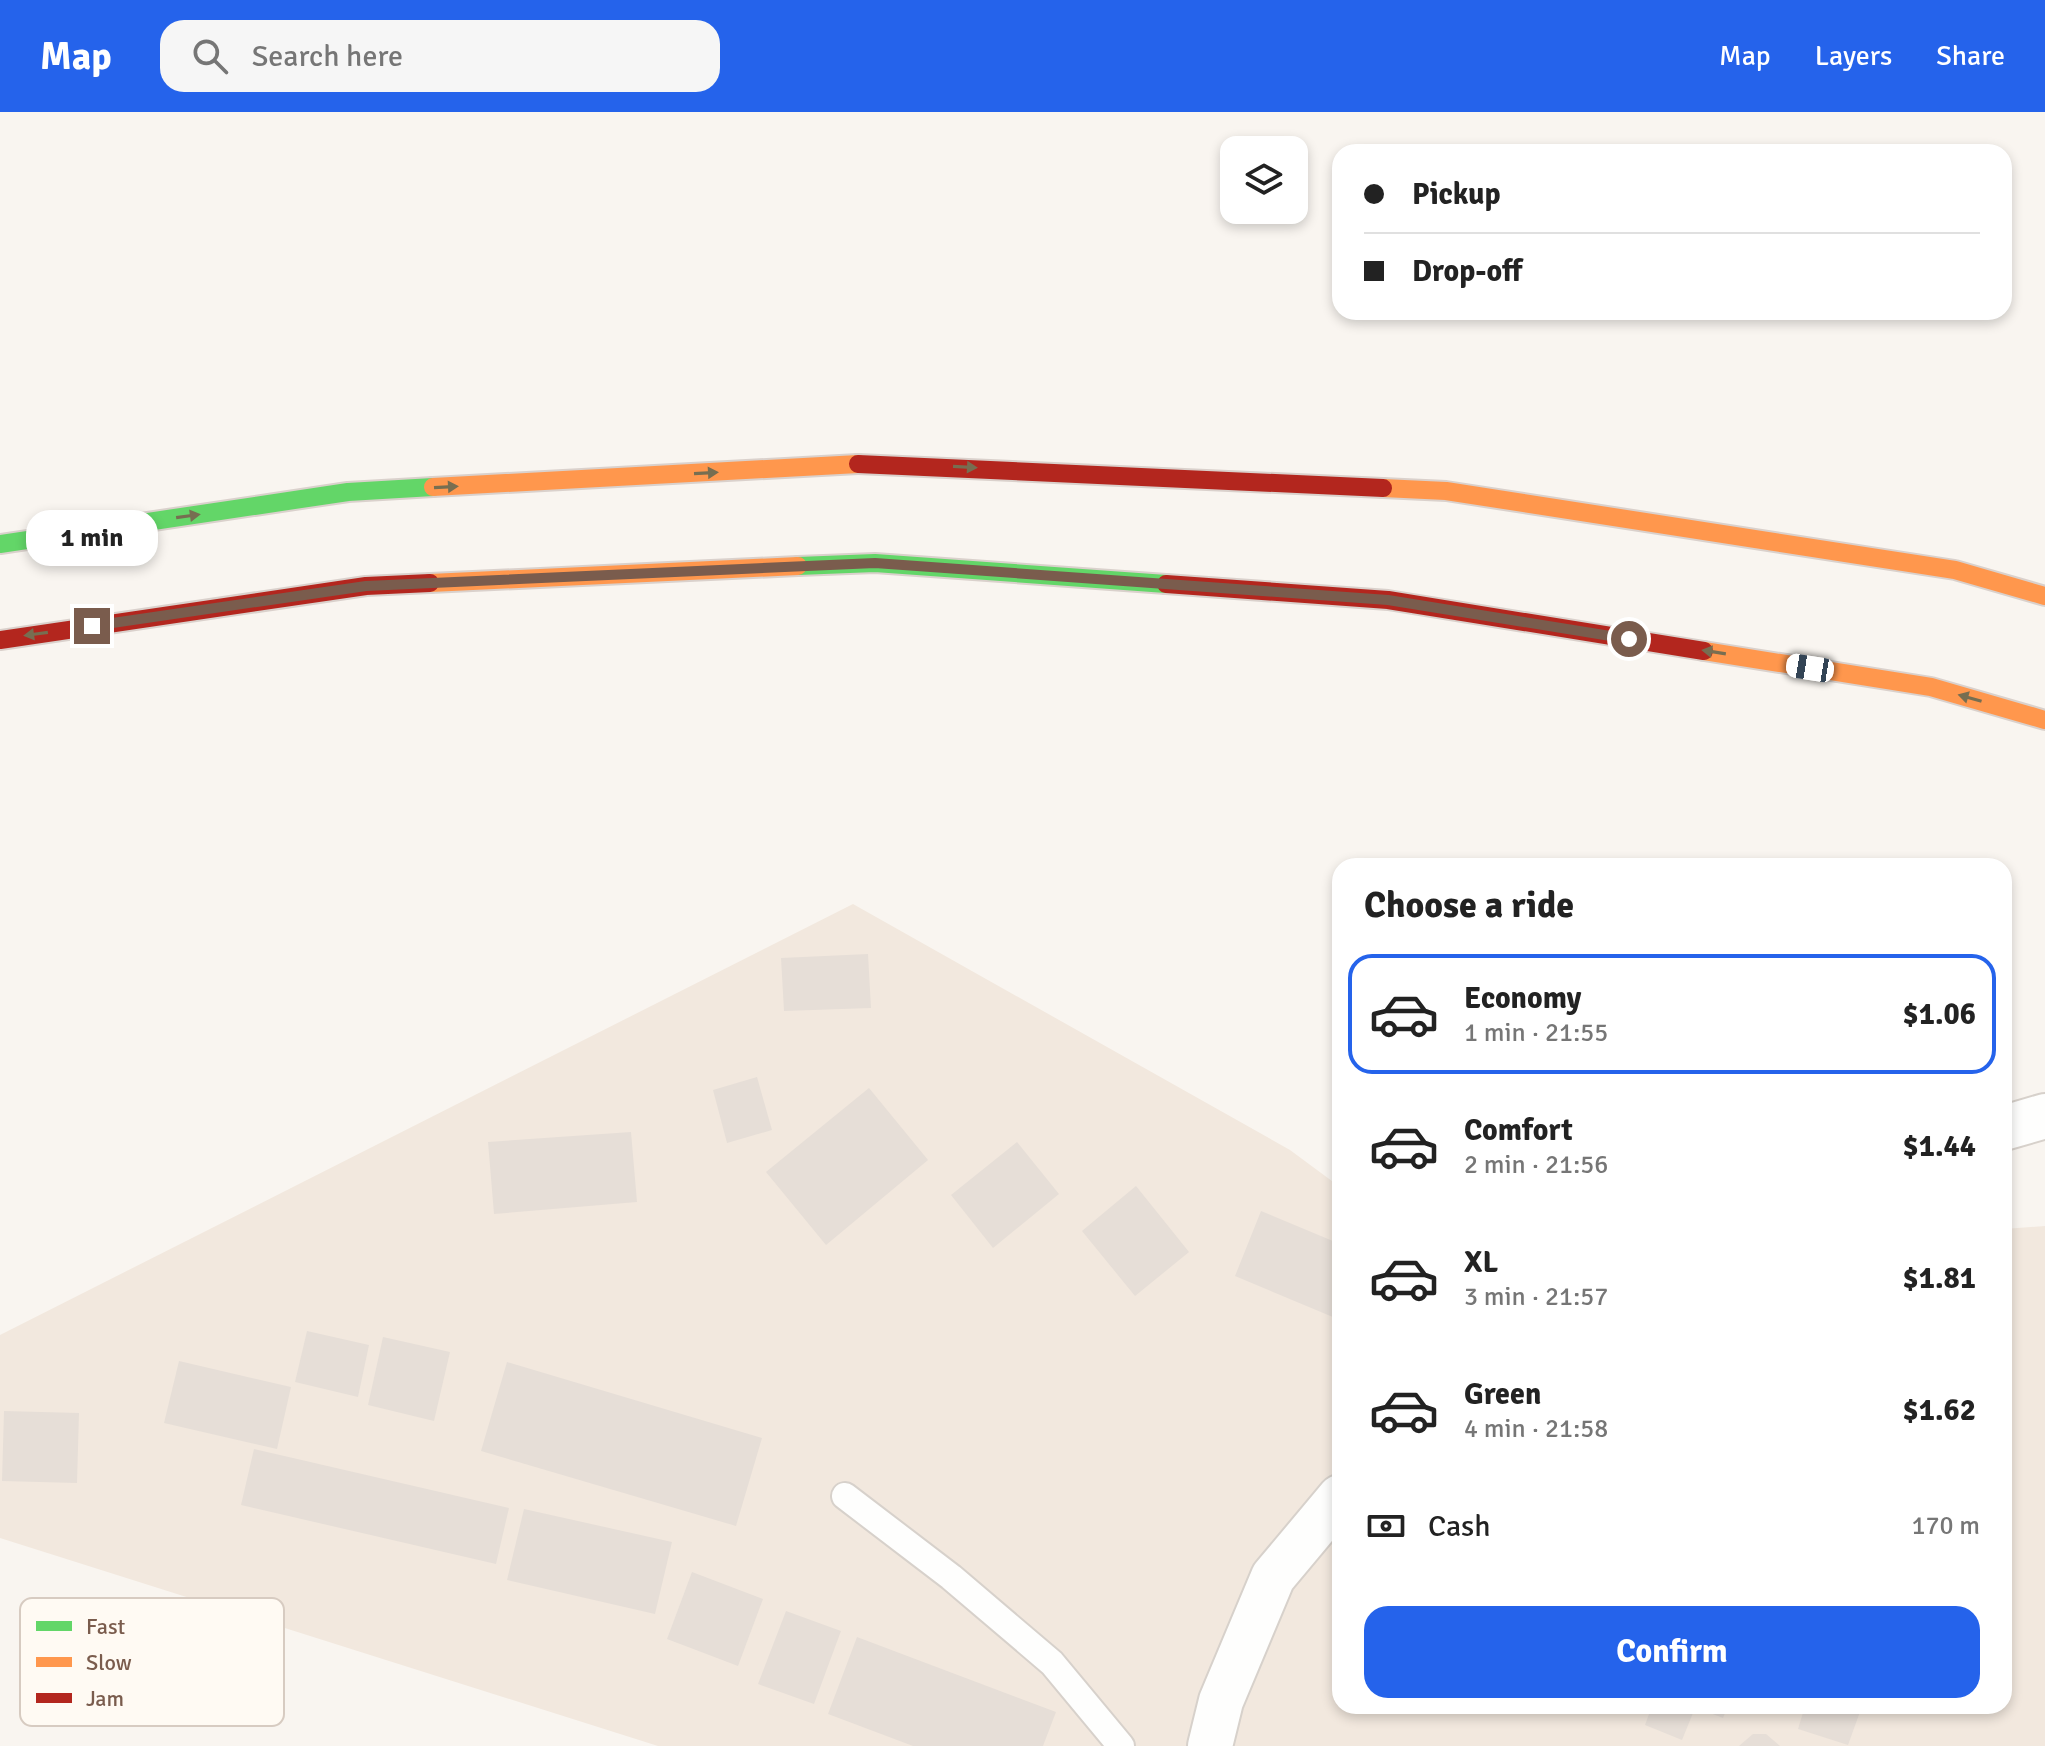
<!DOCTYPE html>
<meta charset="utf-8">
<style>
:root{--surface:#fff;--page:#f6f6f6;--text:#222;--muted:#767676;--line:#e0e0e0;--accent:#2563eb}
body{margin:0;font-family:Signika,sans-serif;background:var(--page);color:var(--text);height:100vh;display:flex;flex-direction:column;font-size:30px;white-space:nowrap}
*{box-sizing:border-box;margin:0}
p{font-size:26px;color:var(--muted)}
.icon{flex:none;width:44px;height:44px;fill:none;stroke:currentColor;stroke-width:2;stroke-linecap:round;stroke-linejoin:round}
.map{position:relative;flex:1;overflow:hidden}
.sheet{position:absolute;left:1332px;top:746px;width:680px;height:856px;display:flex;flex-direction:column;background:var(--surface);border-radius:24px;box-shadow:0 4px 12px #0003}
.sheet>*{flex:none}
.hud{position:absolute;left:1332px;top:32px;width:680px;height:176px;border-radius:24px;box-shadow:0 4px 12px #0003;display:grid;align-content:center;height:176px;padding:0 32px;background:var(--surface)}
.controls{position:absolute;left:1220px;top:24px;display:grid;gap:16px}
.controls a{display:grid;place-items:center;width:88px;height:88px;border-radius:16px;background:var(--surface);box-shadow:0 4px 12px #0003;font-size:40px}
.end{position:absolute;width:36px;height:36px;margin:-18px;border:10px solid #7a5c4d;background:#fff;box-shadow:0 0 0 4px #fff}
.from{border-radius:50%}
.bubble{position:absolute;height:56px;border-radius:24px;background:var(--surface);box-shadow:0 4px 12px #0003;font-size:26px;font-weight:700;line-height:56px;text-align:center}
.car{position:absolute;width:24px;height:48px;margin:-24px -12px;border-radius:10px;box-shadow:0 0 6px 2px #0007;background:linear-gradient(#fff 24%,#345 0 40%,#fff 0 76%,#345 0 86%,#fff 0)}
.hud b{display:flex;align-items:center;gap:28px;height:76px;font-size:30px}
.hud b+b{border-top:2px solid var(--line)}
.hud i{width:20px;height:20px;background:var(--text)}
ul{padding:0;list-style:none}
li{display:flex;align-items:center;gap:24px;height:120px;margin:0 16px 12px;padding:0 16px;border:4px solid transparent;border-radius:24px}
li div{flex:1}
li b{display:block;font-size:30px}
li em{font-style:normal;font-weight:700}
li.on{border-color:var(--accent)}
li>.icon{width:72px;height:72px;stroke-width:1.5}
h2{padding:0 32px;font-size:36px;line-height:96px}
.pay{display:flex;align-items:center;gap:20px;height:88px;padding:0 32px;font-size:30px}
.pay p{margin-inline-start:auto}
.primary-button{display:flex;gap:16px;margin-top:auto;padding:16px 32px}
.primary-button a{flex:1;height:92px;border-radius:24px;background:var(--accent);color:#fff;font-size:32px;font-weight:700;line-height:92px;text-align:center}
header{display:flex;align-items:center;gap:48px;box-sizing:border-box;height:112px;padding:0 40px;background:var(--accent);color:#fff}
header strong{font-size:38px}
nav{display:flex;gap:44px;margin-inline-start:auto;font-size:28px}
.search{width:560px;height:72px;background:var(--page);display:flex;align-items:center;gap:20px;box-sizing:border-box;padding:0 28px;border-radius:24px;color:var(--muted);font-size:30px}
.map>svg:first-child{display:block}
</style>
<header>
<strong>Map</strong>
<div class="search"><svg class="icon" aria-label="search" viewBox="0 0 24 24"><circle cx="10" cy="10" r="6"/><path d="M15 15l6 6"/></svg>Search here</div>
<nav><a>Map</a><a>Layers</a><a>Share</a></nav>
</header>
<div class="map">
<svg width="2045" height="1634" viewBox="0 0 2045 1634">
<rect width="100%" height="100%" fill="#f9f5f0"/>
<path fill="#f2e8de" d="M853,792L1290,1038L1340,1075V1594H2004V1117L2045,1114V1634H658L0,1426V1223Z"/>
<g fill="#e6ded7">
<path d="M868,842L871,896L784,899L781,846Z"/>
<path d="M757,965L772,1018L727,1031L713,978Z"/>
<path d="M869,976L928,1048L826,1133L766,1060Z"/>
<path d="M631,1020L637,1090L494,1102L488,1030Z"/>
<path d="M1017,1030L1059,1082L993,1136L951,1083Z"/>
<path d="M1136,1074L1189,1140L1135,1184L1082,1119Z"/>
<path d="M1261,1099L1340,1132V1208L1235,1164Z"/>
<path d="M307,1219L369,1233L358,1285L295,1270Z"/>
<path d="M383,1225L450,1240L434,1309L368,1293Z"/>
<path d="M179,1249L291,1275L277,1337L164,1311Z"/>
<path d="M507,1250L762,1326L736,1414L481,1339Z"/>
<path d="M4,1299L79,1301L77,1371L2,1369Z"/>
<path d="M254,1337L509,1396L496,1452L241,1393Z"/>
<path d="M524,1397L672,1430L655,1502L507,1468Z"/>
<path d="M692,1460L763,1487L738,1554L667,1527Z"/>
<path d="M786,1499L841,1519L814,1592L758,1572Z"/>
<path d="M857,1525L1056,1600L1043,1634H913L828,1602Z"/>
<path d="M1652,1594H1675L1693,1601L1682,1628L1645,1613Z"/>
<path d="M1692,1594H1728L1723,1606Z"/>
<path d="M1805,1594L1861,1597L1848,1633L1798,1617Z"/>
<path d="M1753,1622H1766L1780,1634H1739Z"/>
</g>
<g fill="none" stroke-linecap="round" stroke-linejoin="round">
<g stroke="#d7d1cb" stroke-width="30">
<path id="lane" d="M845,1384L951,1465L1052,1551L1121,1634"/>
</g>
<g stroke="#d7d1cb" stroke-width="48">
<g id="street">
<path d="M2004,1016L2045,1004"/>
<path d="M1210,1634L1221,1589L1273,1465L1340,1385"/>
</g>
</g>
<g stroke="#dad1cc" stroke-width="22">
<g id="fast">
<path d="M0,432L348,380L433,375"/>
<path d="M798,454L875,451L1166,472"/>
</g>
</g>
<g stroke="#dad1cc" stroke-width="22">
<g id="slow">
<path d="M433,375L858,352"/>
<path d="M1383,376L1446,379L1955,458L2045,484"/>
<path d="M430,471L798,454"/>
<path d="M1704,539L1931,575L2045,608"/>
</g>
</g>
<g stroke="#dad1cc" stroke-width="22">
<g id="jam">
<path d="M858,352L1383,376"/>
<path d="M1166,472L1388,488L1704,539"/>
<path d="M0,528L366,474L430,471"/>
</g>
</g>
<use href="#lane" stroke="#fefefd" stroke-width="26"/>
<use href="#street" stroke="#fefefd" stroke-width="44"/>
<use href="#fast" stroke="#63d668" stroke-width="18"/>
<use href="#slow" stroke="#ff974d" stroke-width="18"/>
<use href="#jam" stroke="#b3261e" stroke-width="18"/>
</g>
<defs><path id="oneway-solid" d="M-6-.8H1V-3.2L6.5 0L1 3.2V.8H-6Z" transform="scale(2)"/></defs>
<g fill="#776e51">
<use href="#oneway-solid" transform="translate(965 355) rotate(3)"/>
<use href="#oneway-solid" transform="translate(706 361) rotate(-3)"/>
<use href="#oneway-solid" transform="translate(446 375) rotate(-3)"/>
<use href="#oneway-solid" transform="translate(188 404) rotate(-8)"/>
<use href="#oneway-solid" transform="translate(36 522) rotate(172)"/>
<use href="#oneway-solid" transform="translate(1714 540) rotate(-171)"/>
<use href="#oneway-solid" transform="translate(1970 586) rotate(-164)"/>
</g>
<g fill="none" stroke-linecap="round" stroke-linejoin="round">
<path stroke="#7a5c4d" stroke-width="10" d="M92,514L366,474L875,451L1388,488L1629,527"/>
</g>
<rect x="20" y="1486" width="264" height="128" rx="12" fill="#fffaf3" stroke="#d7cbc1" stroke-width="2"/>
<rect x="36" y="1509" width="36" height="10" fill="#63d668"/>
<rect x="36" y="1545" width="36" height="10" fill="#ff974d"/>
<rect x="36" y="1581" width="36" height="10" fill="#b3261e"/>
<g font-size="22" fill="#7a5c4d">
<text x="86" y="1522">Fast</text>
<text x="86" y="1558">Slow</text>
<text x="86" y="1594">Jam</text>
</g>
</svg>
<div class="controls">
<a><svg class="icon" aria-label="layers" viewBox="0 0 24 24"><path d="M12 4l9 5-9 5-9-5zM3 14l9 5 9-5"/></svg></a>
</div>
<i class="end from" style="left:1629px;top:527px"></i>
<i class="end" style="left:92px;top:514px"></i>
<div class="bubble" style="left:26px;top:398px;width:132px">1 min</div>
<i class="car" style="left:1810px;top:556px;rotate:279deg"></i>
<div class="hud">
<b><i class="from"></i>Pickup</b>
<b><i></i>Drop-off</b>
</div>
<section class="sheet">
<h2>Choose a ride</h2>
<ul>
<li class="on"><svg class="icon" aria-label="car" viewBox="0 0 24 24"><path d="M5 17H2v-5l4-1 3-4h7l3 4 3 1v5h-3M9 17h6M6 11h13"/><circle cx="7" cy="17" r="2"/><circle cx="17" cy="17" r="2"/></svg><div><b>Economy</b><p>1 min · 21:55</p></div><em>$1.06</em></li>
<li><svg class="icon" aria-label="car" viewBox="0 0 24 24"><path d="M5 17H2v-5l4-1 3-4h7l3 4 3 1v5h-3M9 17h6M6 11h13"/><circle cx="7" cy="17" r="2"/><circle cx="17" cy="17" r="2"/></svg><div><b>Comfort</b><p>2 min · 21:56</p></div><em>$1.44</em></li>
<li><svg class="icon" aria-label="car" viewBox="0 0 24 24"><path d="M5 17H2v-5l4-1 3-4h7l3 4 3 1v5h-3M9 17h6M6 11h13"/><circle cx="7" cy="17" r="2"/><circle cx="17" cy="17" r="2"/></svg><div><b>XL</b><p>3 min · 21:57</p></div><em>$1.81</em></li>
<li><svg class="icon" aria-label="car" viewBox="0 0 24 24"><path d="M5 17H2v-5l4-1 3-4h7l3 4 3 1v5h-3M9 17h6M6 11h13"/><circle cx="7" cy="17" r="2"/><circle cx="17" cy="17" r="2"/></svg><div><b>Green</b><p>4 min · 21:58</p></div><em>$1.62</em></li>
</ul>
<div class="pay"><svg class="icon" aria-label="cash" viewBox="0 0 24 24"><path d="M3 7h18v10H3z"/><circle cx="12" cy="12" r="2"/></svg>Cash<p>170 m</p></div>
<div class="primary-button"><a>Confirm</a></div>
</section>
</div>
